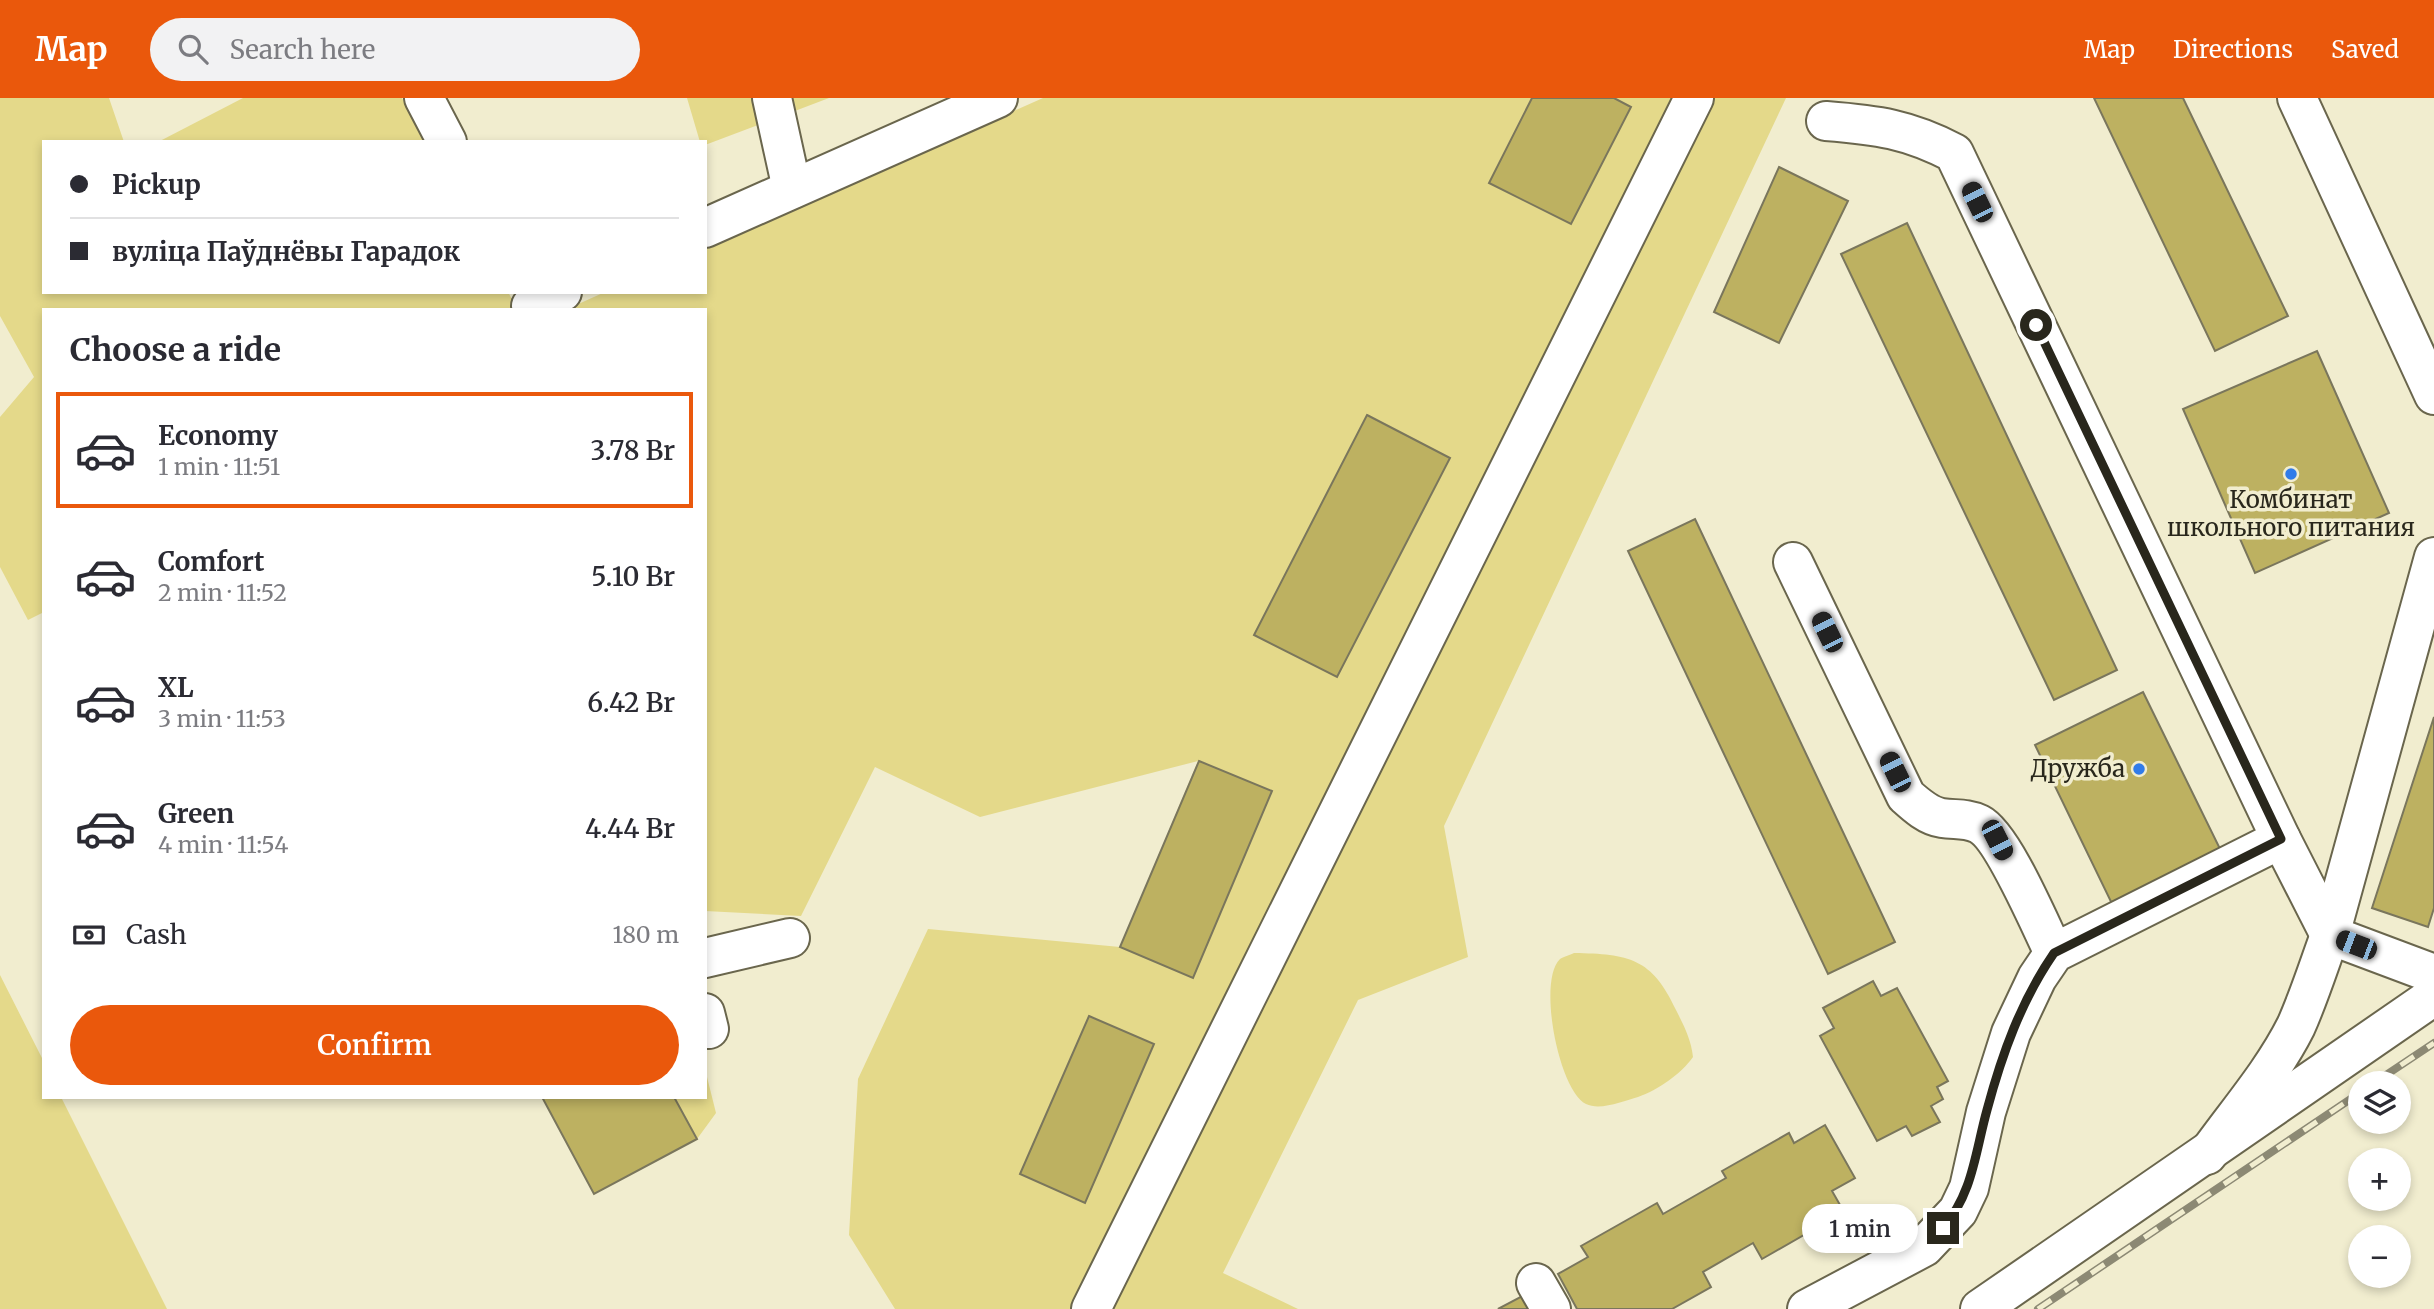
<!DOCTYPE html>
<meta charset="utf-8">
<style>
:root{--surface:#fff;--page:#f2f2f3;--text:#2b2b33;--muted:#7c7c81;--line:#e1e1e2;--accent:#ea580c}
body{margin:0;font-family:Merriweather,serif;background:var(--page);color:var(--text);height:100vh;display:flex;flex-direction:column;font-size:26px;white-space:nowrap}
*{box-sizing:border-box;margin:0}
p{font-size:23px;color:var(--muted)}
.icon{flex:none;width:38px;height:38px;fill:none;stroke:currentColor;stroke-width:2;stroke-linecap:round;stroke-linejoin:round}
.map{position:relative;flex:1;overflow:hidden}
.side{position:absolute;left:42px;top:210px;width:665px;height:791px;display:flex;flex-direction:column;background:var(--surface);border-radius:0px;box-shadow:0 4px 10px #0003}
.side>*{flex:none}
.hud{position:absolute;left:42px;top:42px;width:665px;height:154px;border-radius:0px;box-shadow:0 4px 10px #0003;display:grid;align-content:center;height:154px;padding:0 28px;background:var(--surface)}
.buttons{position:absolute;left:2348px;top:973px;display:grid;gap:14px}
.buttons a{display:grid;place-items:center;width:63px;height:63px;border-radius:50%;background:var(--surface);box-shadow:0 4px 10px #0003;font-size:35px}
.end{position:absolute;width:32px;height:32px;margin:-16px;border:9px solid #29271c;background:#fff;box-shadow:0 0 0 4px #fff}
.from{border-radius:50%}
.bubble{position:absolute;height:49px;border-radius:24px;background:var(--surface);box-shadow:0 4px 10px #0003;font-size:23px;font-weight:600;line-height:49px;text-align:center}
.car{position:absolute;width:21px;height:42px;margin:-21px -10px;border-radius:9px;box-shadow:0 0 5px 2px #0007;background:linear-gradient(#222 24%,#8ab4d8 0 40%,#222 0 76%,#8ab4d8 0 86%,#222 0)}
.hud b{display:flex;align-items:center;gap:24px;height:66px;font-size:26px}
.hud b+b{border-top:2px solid var(--line)}
.hud i{width:18px;height:18px;background:var(--text)}
ul{padding:0;list-style:none}
li{display:flex;align-items:center;gap:21px;height:116px;margin:0 14px 10px;padding:0 14px;border:4px solid transparent;border-radius:0px}
li div{flex:1}
li b{display:block;font-size:26px}
li em{font-style:normal;font-weight:600}
li.on{border-color:var(--accent)}
li>.icon{width:63px;height:63px;stroke-width:1.5}
h2{padding:0 28px;font-size:32px;line-height:84px}
.pay{display:flex;align-items:center;gap:18px;height:77px;padding:0 28px;font-size:26px}
.pay p{margin-inline-start:auto}
.action{display:flex;gap:14px;margin-top:auto;padding:14px 28px}
.action a{flex:1;height:80px;border-radius:42px;background:var(--accent);color:#fff;font-size:28px;font-weight:600;line-height:80px;text-align:center}
header{display:flex;align-items:center;gap:42px;box-sizing:border-box;height:98px;padding:0 35px;background:var(--accent);color:#fff}
header strong{font-size:33px}
nav{display:flex;gap:38px;margin-inline-start:auto;font-size:24px}
.search{width:490px;height:63px;background:var(--page);display:flex;align-items:center;gap:18px;box-sizing:border-box;padding:0 24px;border-radius:38px;color:var(--muted);font-size:26px}
.map>svg:first-child{display:block}
</style>
<header>
<strong>Map</strong>
<div class="search"><svg class="icon" aria-label="search" viewBox="0 0 24 24"><circle cx="10" cy="10" r="6"/><path d="M15 15l6 6"/></svg>Search here</div>
<nav><a>Map</a><a>Directions</a><a>Saved</a></nav>
</header>
<div class="map">
<svg width="2434" height="1211" viewBox="0 0 2434 1211">
<rect width="100%" height="100%" fill="#f1edcf"/>
<g fill="#e4d98a">
<path d="M0,0H109L124,44H44V194H508L518,212H44V514L28,522L0,469V319L34,279L0,218Z"/>
<path d="M243,0H402L426,44H158Z"/>
<path d="M687,0H829L705,47V44H700Z"/>
<path d="M1043,0H1786L1444,728L1468,859L1358,902L1223,1175L1298,1211H895L849,1137L858,981L928,831L1120,849L1198,663L980,719L875,669L801,818L705,813V212H565L605,194H705V150Z"/>
<path d="M1574,855C1629,856 1652,860 1676,912C1684,928 1691,941 1693,959C1681,976 1658,992 1638,999C1624,1003 1600,1013 1586,1006C1559,993 1537,883 1560,861C1563,859 1570,857 1574,855Z"/>
<path d="M0,877L44,964V999H61L167,1211H0Z"/>
<path d="M705,971L716,1015L697,1041L674,999H705Z"/>
</g>
<g fill="#bdb161" stroke="#7a765c" stroke-width="2">
<path d="M1532,0H1614L1631,9L1571,126L1489,85Z"/>
<path d="M2094,0H2183L2288,218L2215,253Z"/>
<path d="M1779,69L1848,103L1779,245L1714,214Z"/>
<path d="M1907,125L2117,572L2054,602L1841,156Z"/>
<path d="M2317,253L2389,415L2255,475L2183,311Z"/>
<path d="M1367,317L1450,360L1337,579L1254,537Z"/>
<path d="M1695,421L1895,844L1828,876L1628,453Z"/>
<path d="M2143,594L2224,759L2115,812L2035,647Z"/>
<path d="M2434,619V810L2428,829L2372,810Z"/>
<path d="M1199,663L1272,693L1193,880L1120,849Z"/>
<path d="M1873,883L1881,898L1897,890L1948,983L1937,989L1943,1001L1931,1008L1940,1024L1912,1038L1906,1028L1877,1043L1820,938L1834,930L1823,910Z"/>
<path d="M1089,918L1154,946L1085,1105L1020,1076Z"/>
<path d="M542,999H674L697,1041L594,1096Z"/>
<path d="M1825,1027L1855,1080L1832,1093L1844,1114L1762,1161L1753,1145L1703,1174L1711,1189L1672,1211H1577L1558,1176L1588,1159L1581,1148L1657,1105L1663,1116L1726,1080L1722,1073L1789,1035L1794,1045Z"/>
<path d="M1534,1192L1544,1211H1498Z"/>
</g>
<g fill="none" stroke-linecap="round" stroke-linejoin="round">
<g stroke="#6a664d" stroke-width="42">
<g id="minor">
<path d="M424,0L447,44"/>
<path d="M772,0L792,91"/>
<path d="M2297,0L2434,297"/>
<path d="M1826,23C1877,27 1908,31 1954,55L2281,741"/>
<path d="M705,130L998,0"/>
<path d="M531,208L562,194"/>
<path d="M1793,464L1906,698C1916,707 1928,718 1942,720C1956,722 1966,720 1979,726C2003,738 2040,827 2054,855"/>
<path d="M2330,837L2434,876"/>
<path d="M705,860L790,840"/>
<path d="M705,915L709,931"/>
<path d="M2207,1057C2237,1015 2273,974 2296,928C2309,899 2319,867 2330,837L2434,459"/>
<path d="M1536,1185L1551,1211"/>
<path d="M1091,1211L1694,0"/>
<path d="M1807,1211L1924,1149L1958,1113L1969,1090L1986,1014L2011,935L2037,880L2054,855L2281,741L2330,837"/>
<path d="M1980,1211L2434,898"/>
</g>
</g>
<use href="#minor" stroke="#fff" stroke-width="38"/>
<g stroke="#8c8974" stroke-width="8">
<g id="rail">
<path d="M2374,985L2434,945"/>
<path d="M2038,1211L2361,994"/>
</g>
</g>
<use href="#rail" stroke="#f1edcf" stroke-width="5" stroke-dasharray="16" stroke-linecap="butt"/>
</g>
<g fill="none" stroke-linecap="round" stroke-linejoin="round">
<path stroke="#29271c" stroke-width="9" d="M1943,1130C1973,1095 1975,1055 1987,1012C2002,956 2021,903 2054,855L2281,741L2036,227"/>
</g>
<g fill="#317ce9" stroke="#f1edcf" stroke-width="2.5">
<circle cx="2291" cy="376" r="7"/>
<circle cx="2139" cy="671" r="7"/>
</g>
<g text-anchor="middle" stroke-width="7" stroke-linejoin="round" paint-order="stroke">
<g font-size="24" fill="#29271c" stroke="#f1edcf">
<text x="2291" y="410">Комбинат<tspan x="2291" dy="28">школьного питания</tspan></text>
<text x="2125" y="679" text-anchor="end">Дружба</text>
</g>
</g>
</svg>
<div class="buttons">
<a><svg class="icon" aria-label="layers" viewBox="0 0 24 24"><path d="M12 4l9 5-9 5-9-5zM3 14l9 5 9-5"/></svg></a>
<a>+</a>
<a>−</a>
</div>
<i class="end from" style="left:2036px;top:227px"></i>
<i class="end" style="left:1943px;top:1130px"></i>
<div class="bubble" style="left:1802px;top:1106px;width:116px">1 min</div>
<i class="car" style="left:1977px;top:104px;rotate:334deg"></i>
<i class="car" style="left:1827px;top:534px;rotate:334deg"></i>
<i class="car" style="left:1895px;top:674px;rotate:334deg"></i>
<i class="car" style="left:1997px;top:742px;rotate:153deg"></i>
<i class="car" style="left:2356px;top:847px;rotate:291deg"></i>
<div class="hud">
<b><i class="from"></i>Pickup</b>
<b><i></i>вуліца Паўднёвы Гарадок</b>
</div>
<section class="side">
<h2>Choose a ride</h2>
<ul>
<li class="on"><svg class="icon" aria-label="car" viewBox="0 0 24 24"><path d="M5 17H2v-5l4-1 3-4h7l3 4 3 1v5h-3M9 17h6M6 11h13"/><circle cx="7" cy="17" r="2"/><circle cx="17" cy="17" r="2"/></svg><div><b>Economy</b><p>1 min · 11:51</p></div><em>3.78 Br</em></li>
<li><svg class="icon" aria-label="car" viewBox="0 0 24 24"><path d="M5 17H2v-5l4-1 3-4h7l3 4 3 1v5h-3M9 17h6M6 11h13"/><circle cx="7" cy="17" r="2"/><circle cx="17" cy="17" r="2"/></svg><div><b>Comfort</b><p>2 min · 11:52</p></div><em>5.10 Br</em></li>
<li><svg class="icon" aria-label="car" viewBox="0 0 24 24"><path d="M5 17H2v-5l4-1 3-4h7l3 4 3 1v5h-3M9 17h6M6 11h13"/><circle cx="7" cy="17" r="2"/><circle cx="17" cy="17" r="2"/></svg><div><b>XL</b><p>3 min · 11:53</p></div><em>6.42 Br</em></li>
<li><svg class="icon" aria-label="car" viewBox="0 0 24 24"><path d="M5 17H2v-5l4-1 3-4h7l3 4 3 1v5h-3M9 17h6M6 11h13"/><circle cx="7" cy="17" r="2"/><circle cx="17" cy="17" r="2"/></svg><div><b>Green</b><p>4 min · 11:54</p></div><em>4.44 Br</em></li>
</ul>
<div class="pay"><svg class="icon" aria-label="cash" viewBox="0 0 24 24"><path d="M3 7h18v10H3z"/><circle cx="12" cy="12" r="2"/></svg>Cash<p>180 m</p></div>
<div class="action"><a>Confirm</a></div>
</section>
</div>
